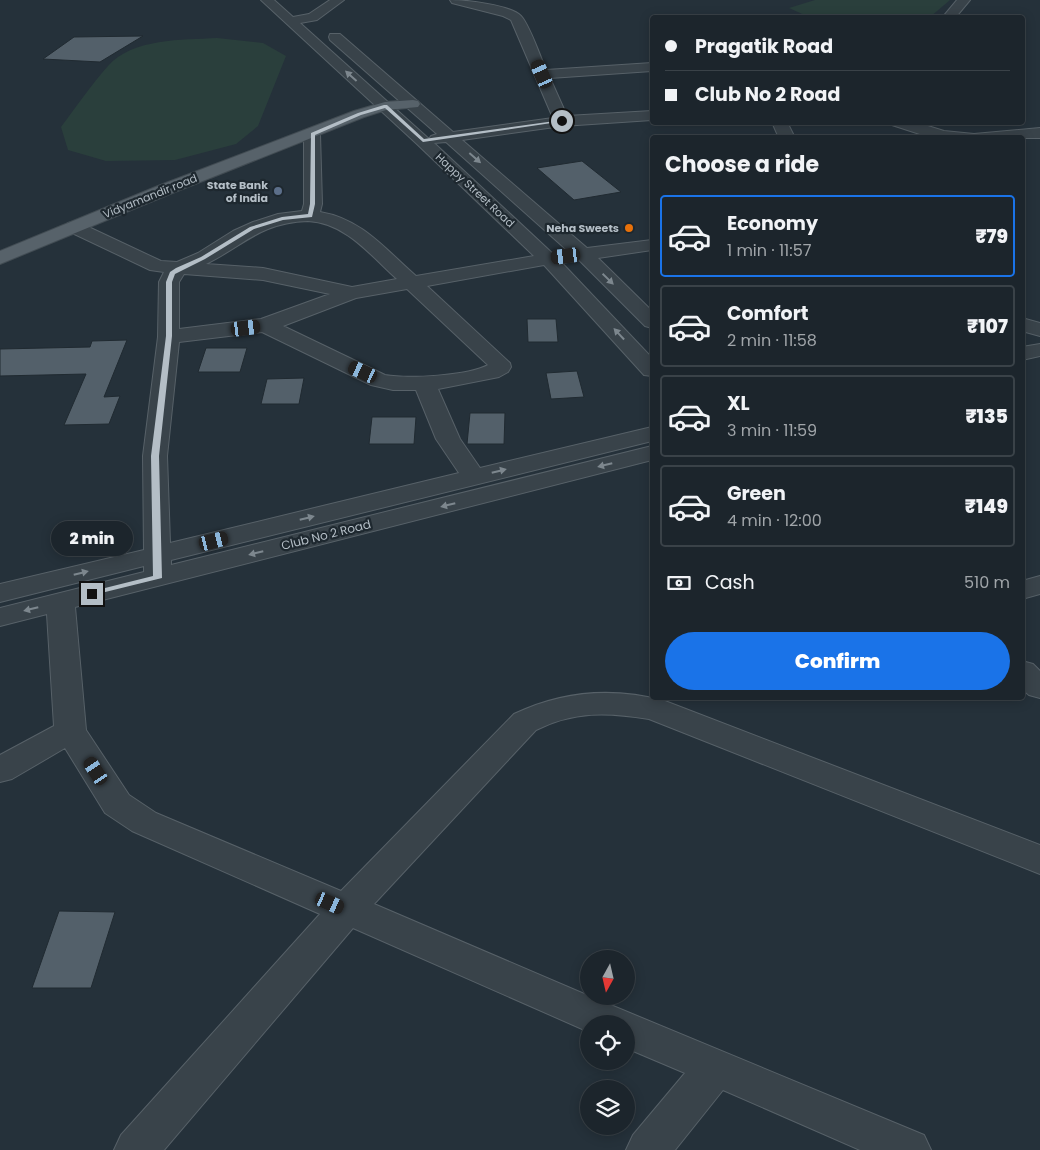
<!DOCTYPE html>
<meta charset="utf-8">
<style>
:root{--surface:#1c252c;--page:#252d34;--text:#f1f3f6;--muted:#a0a5a9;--line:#3a4248;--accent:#1a73e8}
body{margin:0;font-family:Poppins,sans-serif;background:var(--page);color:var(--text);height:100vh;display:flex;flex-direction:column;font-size:19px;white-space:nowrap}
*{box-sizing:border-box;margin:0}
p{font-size:16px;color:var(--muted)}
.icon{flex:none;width:28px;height:28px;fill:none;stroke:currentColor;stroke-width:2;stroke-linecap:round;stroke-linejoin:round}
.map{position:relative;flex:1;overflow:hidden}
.panel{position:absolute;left:650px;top:135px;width:375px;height:565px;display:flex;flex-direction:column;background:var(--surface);border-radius:5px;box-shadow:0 2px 12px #0003,0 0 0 1px var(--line)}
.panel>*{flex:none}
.hud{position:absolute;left:650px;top:15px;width:375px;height:110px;border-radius:5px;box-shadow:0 2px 12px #0003,0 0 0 1px var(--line);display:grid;align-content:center;height:110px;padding:0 15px;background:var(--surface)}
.needle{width:32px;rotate:188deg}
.tools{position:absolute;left:580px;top:950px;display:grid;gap:10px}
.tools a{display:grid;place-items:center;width:55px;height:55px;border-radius:50%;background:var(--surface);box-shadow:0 2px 12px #0003,0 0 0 1px var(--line);font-size:25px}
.end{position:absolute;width:22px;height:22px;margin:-11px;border:6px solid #b4bec6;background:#111;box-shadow:0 0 0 2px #111}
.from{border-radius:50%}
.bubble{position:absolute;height:35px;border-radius:18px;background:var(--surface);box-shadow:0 2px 12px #0003,0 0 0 1px var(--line);font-size:16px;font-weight:800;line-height:35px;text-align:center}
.car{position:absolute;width:15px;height:30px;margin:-15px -8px;border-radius:6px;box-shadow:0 0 4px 1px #0007;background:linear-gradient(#222 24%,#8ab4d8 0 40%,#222 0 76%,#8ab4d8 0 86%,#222 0)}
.hud b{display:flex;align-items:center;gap:18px;height:48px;font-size:19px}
.hud b+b{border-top:1px solid var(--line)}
.hud i{width:12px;height:12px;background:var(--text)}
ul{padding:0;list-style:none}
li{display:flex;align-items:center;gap:15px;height:82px;margin:0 10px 8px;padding:0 5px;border:2px solid var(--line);border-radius:5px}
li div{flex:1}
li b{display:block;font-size:19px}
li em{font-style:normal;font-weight:800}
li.selected{border-color:var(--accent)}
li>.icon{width:45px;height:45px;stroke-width:1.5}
h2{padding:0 15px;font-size:22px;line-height:60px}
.pay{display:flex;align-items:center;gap:12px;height:55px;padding:0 15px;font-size:19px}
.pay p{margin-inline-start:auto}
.cta{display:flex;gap:10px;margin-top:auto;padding:10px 15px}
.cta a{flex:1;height:58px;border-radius:30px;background:var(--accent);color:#fff;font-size:20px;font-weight:800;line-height:58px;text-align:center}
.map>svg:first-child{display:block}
</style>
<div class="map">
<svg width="1040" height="1150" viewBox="0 0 1040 1150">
<rect width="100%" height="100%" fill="#25313a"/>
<g fill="#2a3f3c">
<path d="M815,0H950L930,17H809L789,8Z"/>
<path d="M217,38L263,43L286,56L258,126L236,144L175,160L106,161L68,150L61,127C76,107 91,85 108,66C133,38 182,40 217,38Z"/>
</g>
<g fill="#53606a" stroke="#202a31">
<path d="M143,36L100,62L43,59L74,37Z"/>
<path d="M582,161L621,192L574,200L537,168Z"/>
<path d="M527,319H556L558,342H528Z"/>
<path d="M127,340L104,397L120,396L109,424L64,425L86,374L0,376V349L90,347L92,341Z"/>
<path d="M206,348H247L240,372H198Z"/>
<path d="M577,371L584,397L551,399L546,373Z"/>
<path d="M304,378L299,404H261L267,379Z"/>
<path d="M470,413H505L504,444H467Z"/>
<path d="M372,417H416L414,444H369Z"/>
<path d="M59,911L115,912L91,988H32Z"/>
</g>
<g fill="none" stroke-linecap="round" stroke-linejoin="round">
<g stroke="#576168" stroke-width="2">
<g id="minor">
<path d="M261,0H274L293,17L309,14L330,0H344L317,20L300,23L429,139L431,136L437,134L330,40L329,37L330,34H340L453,132L553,118L511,20L503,16L452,3L450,0C465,0 511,5 521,16C530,26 540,56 546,70L652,63V71L550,78L567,116L652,111V120L562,126L462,140L587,248L652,240V250L598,258L652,311V328L645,326L579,260L562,263L652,358V376L644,375L544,265L427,286L510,363L511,367L508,372L499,377L438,389L460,439L480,468L652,427V441L171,560V565L652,446V460L75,607L86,730L129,795L156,813L341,891L514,714C562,691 614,687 665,701L1040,845V874L649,719C607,712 574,711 536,730L374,904L589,996L924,1135L931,1150H860L723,1090L675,1150H626L633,1135L685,1073L626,1048V1024H589V1032L353,928L164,1150H114L121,1135L320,914L132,831L105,813L65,748L12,779L0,782V755L54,726L47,614L0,626V608L144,572V566L0,602V584L144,550L143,456L158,337L159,282L164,272L150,270L68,231L65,227L68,223L74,222L80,223L161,261L177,262L198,253L233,231L253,222L278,214L302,211L304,204V134L306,131H318L320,134L322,204L320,212C362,219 385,249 416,276L534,256L417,144ZM446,142L568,251L552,253L434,143ZM308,221C346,223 370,255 397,279L352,287L263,268L206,264C245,245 259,223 308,221ZM184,274L263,280L330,294L261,319L179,329V282ZM407,289L488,365C468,376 408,379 385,375L283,326L356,298ZM262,332L371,385L393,390H416L436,439L459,473L170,543L167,456L179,342Z"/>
<path d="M957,0H970L955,18H942Z"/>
<path d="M772,122H787L795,138H779Z"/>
<path d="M890,122H915L944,131L974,134L1040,128V138H932L892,125Z"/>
<path d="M1022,318L1040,323V336L1022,331Z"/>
<path d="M1040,344V356L1022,360V347Z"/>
<path d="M1040,576V594L1022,599V581Z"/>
<path d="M1022,661L1033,664L1040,671V698L1029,695L1022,689Z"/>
</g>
</g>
<g stroke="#424c53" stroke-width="2">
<path id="major" d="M413,100L418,101L420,104L418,107L386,110L364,117L170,194L0,264V251L158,186L354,111L385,102Z"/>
</g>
<use href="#minor" fill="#39434a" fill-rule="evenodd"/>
<use href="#major" fill="#57626a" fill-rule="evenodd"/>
</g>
<defs><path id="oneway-solid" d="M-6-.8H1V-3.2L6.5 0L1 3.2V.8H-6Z" transform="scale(1.25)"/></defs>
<g fill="#7d878e">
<use href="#oneway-solid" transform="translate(351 76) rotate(-138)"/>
<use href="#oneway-solid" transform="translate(475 158) rotate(41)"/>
<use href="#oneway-solid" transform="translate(608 279) rotate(44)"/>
<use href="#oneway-solid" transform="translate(619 334) rotate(-133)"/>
<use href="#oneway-solid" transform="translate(605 465) rotate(166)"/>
<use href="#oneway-solid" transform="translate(499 471) rotate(-14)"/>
<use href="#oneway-solid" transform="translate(448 505) rotate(166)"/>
<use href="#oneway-solid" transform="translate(307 518) rotate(-14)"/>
<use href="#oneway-solid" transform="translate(256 553) rotate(166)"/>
<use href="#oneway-solid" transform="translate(81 573) rotate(-14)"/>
<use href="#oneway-solid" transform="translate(31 609) rotate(166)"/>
</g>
<path fill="#b4bec6" d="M384,105H387L424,139L562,120L565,121L423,142L385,108L361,115L315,135V204L312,217L283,220L254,229L205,259L175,274L172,282V336L159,456L162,578L89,596V592L153,576L151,456L166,336V282L170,272L176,268L201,257L250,227L282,217L308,214L310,204L311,133L358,113Z"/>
<circle fill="#5c6f8a" stroke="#1e282f" stroke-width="2" cx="278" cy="191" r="5"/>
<circle fill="#e8710a" stroke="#1e282f" stroke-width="2" cx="629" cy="228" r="5"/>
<g text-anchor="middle" stroke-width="4.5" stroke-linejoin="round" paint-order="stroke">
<g font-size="11" font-weight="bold" fill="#b4bec6" stroke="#1e282f" text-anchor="end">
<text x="268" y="189">State Bank<tspan x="268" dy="13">of India</tspan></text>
<text x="619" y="232">Neha Sweets</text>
</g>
<g font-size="11" fill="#b4bec6" stroke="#1e282f">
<text transform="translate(475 190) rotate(43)" y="4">Happy Street Road</text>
<text transform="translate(150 196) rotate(-22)" y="4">Vidyamandir road</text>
</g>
<g font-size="12" fill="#b4bec6" stroke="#1e282f">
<text transform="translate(326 535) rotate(-14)" y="4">Club No 2 Road</text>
</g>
</g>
</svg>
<div class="tools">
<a><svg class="needle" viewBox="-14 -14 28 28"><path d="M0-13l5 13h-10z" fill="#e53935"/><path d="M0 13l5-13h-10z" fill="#a0a5a9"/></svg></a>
<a><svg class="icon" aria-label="locate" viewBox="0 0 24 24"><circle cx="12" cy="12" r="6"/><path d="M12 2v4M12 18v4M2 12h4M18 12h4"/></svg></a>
<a><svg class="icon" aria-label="layers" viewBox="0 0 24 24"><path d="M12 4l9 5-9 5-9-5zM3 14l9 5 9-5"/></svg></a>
</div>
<i class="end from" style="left:562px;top:121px"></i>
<i class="end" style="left:92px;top:594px"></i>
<div class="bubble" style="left:51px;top:521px;width:82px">2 min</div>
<i class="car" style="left:542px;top:74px;rotate:336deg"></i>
<i class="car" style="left:566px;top:256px;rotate:263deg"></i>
<i class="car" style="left:246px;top:328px;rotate:83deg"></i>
<i class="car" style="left:363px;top:372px;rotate:295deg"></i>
<i class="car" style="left:214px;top:541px;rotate:76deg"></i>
<i class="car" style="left:96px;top:771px;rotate:327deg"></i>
<i class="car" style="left:330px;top:903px;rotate:114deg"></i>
<div class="hud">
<b><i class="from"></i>Pragatik Road</b>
<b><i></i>Club No 2 Road</b>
</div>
<section class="panel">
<h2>Choose a ride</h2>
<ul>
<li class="selected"><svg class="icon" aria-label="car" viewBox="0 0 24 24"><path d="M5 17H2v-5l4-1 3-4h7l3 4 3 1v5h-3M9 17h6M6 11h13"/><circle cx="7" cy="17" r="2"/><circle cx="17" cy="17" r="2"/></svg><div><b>Economy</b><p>1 min · 11:57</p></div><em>₹79</em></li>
<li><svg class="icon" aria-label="car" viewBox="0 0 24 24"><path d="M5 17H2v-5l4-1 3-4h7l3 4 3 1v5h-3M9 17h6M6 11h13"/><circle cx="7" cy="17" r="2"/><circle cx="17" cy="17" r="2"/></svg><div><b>Comfort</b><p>2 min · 11:58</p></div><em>₹107</em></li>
<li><svg class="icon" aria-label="car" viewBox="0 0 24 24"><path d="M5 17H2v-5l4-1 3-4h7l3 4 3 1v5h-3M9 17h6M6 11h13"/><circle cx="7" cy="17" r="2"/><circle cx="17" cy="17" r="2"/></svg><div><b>XL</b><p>3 min · 11:59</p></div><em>₹135</em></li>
<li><svg class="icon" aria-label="car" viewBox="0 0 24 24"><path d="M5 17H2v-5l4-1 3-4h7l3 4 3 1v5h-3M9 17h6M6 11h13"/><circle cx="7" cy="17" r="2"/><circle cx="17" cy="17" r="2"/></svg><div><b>Green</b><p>4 min · 12:00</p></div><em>₹149</em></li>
</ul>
<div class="pay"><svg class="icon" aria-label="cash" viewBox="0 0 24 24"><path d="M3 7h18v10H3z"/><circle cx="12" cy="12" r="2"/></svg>Cash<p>510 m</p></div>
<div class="cta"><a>Confirm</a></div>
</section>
</div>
